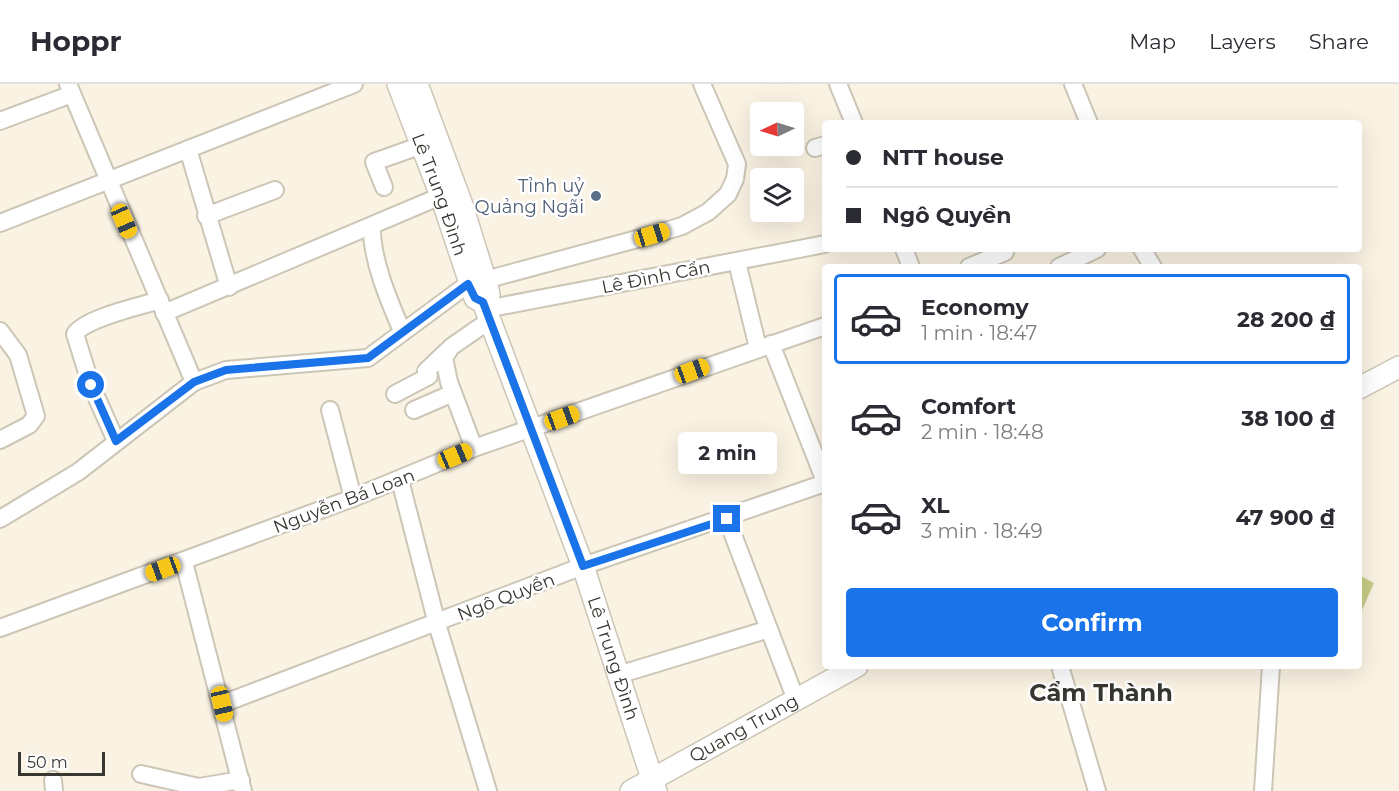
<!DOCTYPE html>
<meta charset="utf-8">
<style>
:root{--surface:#fff;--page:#f2f2f3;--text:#2b2b33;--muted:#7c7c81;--line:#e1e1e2;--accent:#1a73e8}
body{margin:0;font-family:Montserrat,sans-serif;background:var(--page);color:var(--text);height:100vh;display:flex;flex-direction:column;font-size:22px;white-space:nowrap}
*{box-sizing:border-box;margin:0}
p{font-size:20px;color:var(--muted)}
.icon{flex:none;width:33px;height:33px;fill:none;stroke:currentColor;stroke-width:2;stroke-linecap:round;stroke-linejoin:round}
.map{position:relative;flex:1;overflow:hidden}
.sheet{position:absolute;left:822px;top:180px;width:540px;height:405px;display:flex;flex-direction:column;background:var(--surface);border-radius:6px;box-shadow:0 6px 24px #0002}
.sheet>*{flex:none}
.banner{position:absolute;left:822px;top:36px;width:540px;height:132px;border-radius:6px;box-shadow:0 6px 24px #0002;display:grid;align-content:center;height:132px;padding:0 24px;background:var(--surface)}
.needle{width:39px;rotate:266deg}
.fabs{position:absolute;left:750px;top:18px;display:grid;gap:12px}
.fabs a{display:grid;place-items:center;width:54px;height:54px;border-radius:6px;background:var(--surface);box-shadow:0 6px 24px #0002;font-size:30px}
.scale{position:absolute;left:18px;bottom:15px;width:87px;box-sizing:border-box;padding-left:6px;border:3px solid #383630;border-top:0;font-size:16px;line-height:21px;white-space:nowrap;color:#383630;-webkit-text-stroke:4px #fff;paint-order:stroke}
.end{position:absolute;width:27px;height:27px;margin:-14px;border:8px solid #1a73e8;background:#fff;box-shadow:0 0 0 3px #fff}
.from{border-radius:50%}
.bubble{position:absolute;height:42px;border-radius:6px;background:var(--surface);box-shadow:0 6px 24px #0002;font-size:20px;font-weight:700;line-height:42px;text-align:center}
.car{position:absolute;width:18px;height:36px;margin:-18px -9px;border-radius:8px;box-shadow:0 0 4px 2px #0007;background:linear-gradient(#f5c518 24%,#345 0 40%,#f5c518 0 76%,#345 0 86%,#f5c518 0)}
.banner b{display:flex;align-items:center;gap:21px;height:57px;font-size:22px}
.banner b+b{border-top:2px solid var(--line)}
.banner i{width:15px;height:15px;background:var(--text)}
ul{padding:10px 0 0;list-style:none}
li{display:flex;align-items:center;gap:18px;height:90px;margin:0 12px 9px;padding:0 12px;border:3px solid transparent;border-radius:6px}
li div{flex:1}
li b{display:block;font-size:22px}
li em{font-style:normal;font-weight:700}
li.active{border-color:var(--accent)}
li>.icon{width:54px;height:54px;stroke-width:1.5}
.primary-button{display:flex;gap:12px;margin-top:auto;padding:12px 24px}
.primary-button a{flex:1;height:69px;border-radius:6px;background:var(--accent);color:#fff;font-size:24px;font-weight:700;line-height:69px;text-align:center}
header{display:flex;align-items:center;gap:36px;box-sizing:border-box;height:84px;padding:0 30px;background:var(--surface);border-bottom:2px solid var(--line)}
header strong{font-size:28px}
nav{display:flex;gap:33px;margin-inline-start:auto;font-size:21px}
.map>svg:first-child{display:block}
</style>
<header>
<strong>Hoppr</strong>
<nav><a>Map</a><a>Layers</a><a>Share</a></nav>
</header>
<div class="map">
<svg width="1399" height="707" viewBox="0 0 1399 707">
<rect width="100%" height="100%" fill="#faf3e3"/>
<path fill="#c8cc86" d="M1359,491L1374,499L1359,533Z"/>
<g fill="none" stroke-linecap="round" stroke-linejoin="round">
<g stroke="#ccc6b6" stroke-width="20">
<g id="minor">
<path d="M68,0L194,298"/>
<path d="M838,0L854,39"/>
<path d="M1073,0L1089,39"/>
<path d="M0,37L72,10"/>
<path d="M815,64L825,61"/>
<path d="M188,65L229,203"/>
<path d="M384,103L374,78L422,61"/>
<path d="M206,132L275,106"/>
<path d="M0,139L354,0"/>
<path d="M372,142C371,175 389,217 402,247"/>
<path d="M904,165L911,183"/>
<path d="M1142,165L1153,183"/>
<path d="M737,178L758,264"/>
<path d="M969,183L1005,168"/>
<path d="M1059,183L1097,165"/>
<path d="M485,196L652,151L682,142L708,128L728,110L735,95L737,80L702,0"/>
<path d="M486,225L825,160"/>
<path d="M164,229L441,112"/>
<path d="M0,247L18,271L36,332L29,341L0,356"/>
<path d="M771,260L825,397"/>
<path d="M395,310L429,292L426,287L447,267"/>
<path d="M330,326L353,414"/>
<path d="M414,326L453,309"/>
<path d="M116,357L91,301L75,250C85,234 141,222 160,216"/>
<path d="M474,364L449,298L444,274L451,263L490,236"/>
<path d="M400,396L437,540L488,707"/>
<path d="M0,435L78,388L194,298L226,286L368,274L468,200"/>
<path d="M727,435L796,616"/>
<path d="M184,478L243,707"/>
<path d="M0,544L353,414L474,364L825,242"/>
<path d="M1060,582L1097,707"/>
<path d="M618,591L769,545"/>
<path d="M222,620L583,482L825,399"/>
<path d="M141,690L199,703L241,696"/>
<path d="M53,696L54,707"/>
<path d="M1263,707L1271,582"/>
</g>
</g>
<g stroke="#ccc6b6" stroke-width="24">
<g id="major">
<path id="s1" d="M398,0L441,112L475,214L483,218L583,482L656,707"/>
<path d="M417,0L462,121L488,205L489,211L483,218"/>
<path d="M1359,304L1399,283"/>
<path id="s2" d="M631,707L857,582"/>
</g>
</g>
<use href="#minor" stroke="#fff" stroke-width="16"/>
<use href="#major" stroke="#fff" stroke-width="21"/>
</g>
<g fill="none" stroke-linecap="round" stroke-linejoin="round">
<path stroke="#1a73e8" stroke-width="8" d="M91,301L116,357L194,298L226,286L368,274L468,200L475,214L483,218L583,482L727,435"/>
</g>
<circle fill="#5c6f8a" stroke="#fff" stroke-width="2" cx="596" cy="112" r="6"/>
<g text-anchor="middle" stroke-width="5" stroke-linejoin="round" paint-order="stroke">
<g font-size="18" fill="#4e5e75" stroke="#fff" text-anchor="end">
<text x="584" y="108">Tỉnh uỷ<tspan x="584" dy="21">Quảng Ngãi</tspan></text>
</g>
<g font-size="18" fill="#383630" stroke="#fff">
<text dy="6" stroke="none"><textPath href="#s1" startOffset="118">Lê Trung Đình</textPath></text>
<text transform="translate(656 193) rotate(-11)" y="6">Lê Đình Cẩn</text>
<text transform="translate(344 417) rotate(-21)" y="6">Nguyễn Bá Loan</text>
<text transform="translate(506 513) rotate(-21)" y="6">Ngô Quyền</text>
<text dy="6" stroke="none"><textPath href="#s1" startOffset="616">Lê Trung Đình</textPath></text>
<text dy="6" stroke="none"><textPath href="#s2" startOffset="129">Quang Trung</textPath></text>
</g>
<g font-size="24" font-weight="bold" fill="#383630" stroke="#fff">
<text x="1101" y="617">Cẩm Thành</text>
</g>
</g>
</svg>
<div class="fabs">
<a><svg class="needle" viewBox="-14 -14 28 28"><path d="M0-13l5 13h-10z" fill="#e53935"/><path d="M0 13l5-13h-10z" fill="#7c7c81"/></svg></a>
<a><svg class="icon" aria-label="layers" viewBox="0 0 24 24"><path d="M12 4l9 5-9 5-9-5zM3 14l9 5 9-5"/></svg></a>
</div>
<div class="scale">50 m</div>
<i class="end from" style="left:91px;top:301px"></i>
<i class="end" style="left:727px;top:435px"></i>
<div class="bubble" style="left:678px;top:348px;width:99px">2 min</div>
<i class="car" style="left:124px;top:137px;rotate:156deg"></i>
<i class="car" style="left:652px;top:151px;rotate:73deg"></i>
<i class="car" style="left:692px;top:287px;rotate:70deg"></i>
<i class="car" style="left:562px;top:334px;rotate:70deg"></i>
<i class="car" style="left:455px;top:372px;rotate:67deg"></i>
<i class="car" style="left:163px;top:485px;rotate:250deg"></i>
<i class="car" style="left:222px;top:620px;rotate:167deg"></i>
<div class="banner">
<b><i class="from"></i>NTT house</b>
<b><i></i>Ngô Quyền</b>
</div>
<section class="sheet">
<ul>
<li class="active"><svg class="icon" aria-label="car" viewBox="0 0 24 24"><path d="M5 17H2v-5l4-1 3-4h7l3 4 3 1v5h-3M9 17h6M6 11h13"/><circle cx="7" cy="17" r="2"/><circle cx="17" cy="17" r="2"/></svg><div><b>Economy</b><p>1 min · 18:47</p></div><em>28 200 ₫</em></li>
<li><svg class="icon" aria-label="car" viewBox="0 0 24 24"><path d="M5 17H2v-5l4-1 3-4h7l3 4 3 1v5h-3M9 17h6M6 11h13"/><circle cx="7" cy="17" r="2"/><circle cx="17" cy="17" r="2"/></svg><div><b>Comfort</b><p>2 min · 18:48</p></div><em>38 100 ₫</em></li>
<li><svg class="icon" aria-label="car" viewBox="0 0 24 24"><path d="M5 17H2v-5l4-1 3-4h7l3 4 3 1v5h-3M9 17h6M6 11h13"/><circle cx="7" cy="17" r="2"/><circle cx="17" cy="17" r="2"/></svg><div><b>XL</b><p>3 min · 18:49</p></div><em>47 900 ₫</em></li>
</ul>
<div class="primary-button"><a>Confirm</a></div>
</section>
</div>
